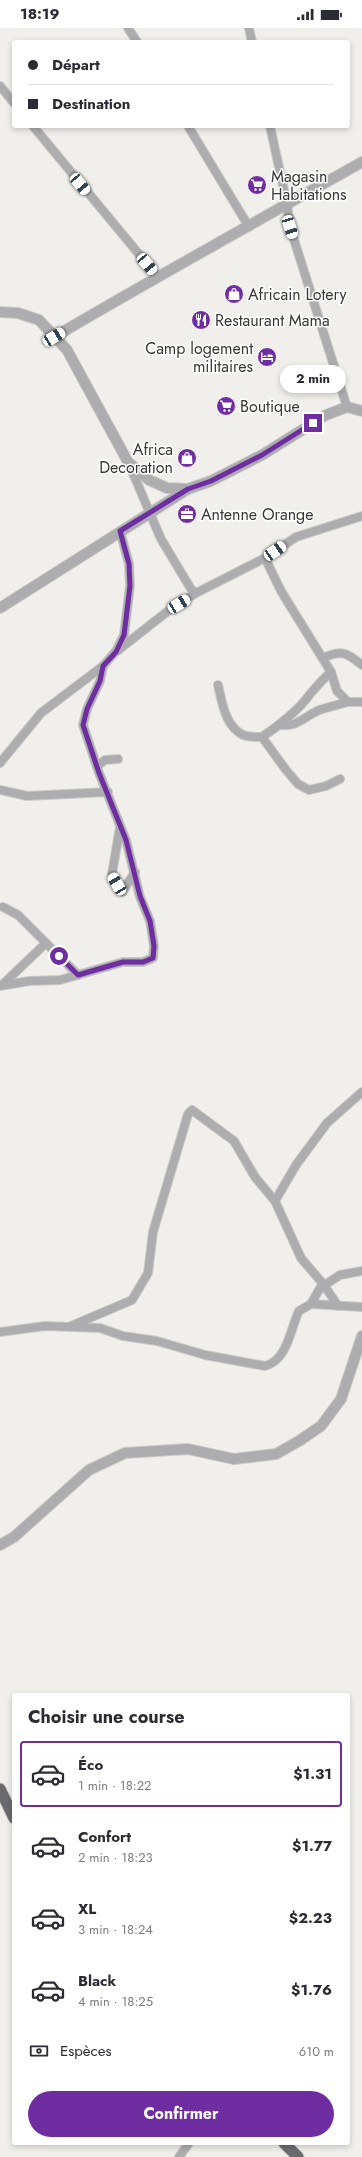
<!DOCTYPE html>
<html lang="fr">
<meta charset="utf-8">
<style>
:root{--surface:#fff;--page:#f2f2f3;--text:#2b2b33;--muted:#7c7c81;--line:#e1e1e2;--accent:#6f2da2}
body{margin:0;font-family:Jost,sans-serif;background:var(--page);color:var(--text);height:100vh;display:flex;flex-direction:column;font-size:15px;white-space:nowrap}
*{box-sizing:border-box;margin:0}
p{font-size:13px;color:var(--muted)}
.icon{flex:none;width:22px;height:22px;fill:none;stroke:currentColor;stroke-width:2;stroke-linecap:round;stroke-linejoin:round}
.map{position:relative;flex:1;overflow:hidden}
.panel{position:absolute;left:12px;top:1665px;width:338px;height:452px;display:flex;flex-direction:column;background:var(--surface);border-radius:4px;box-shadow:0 2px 6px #0003}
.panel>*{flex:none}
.hud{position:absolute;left:12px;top:12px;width:338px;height:88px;border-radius:4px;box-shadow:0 2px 6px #0003;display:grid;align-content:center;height:88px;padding:0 16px;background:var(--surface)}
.end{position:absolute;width:18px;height:18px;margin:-9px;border:5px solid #6f2da2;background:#fff;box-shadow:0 0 0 2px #fff}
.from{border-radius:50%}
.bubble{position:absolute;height:28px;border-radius:14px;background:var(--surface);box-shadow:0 2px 6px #0003;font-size:13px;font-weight:700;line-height:28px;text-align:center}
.car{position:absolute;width:12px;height:24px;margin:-12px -6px;border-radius:5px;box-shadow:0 0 3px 1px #0007;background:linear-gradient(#fff 24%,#345 0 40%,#fff 0 76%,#345 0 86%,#fff 0)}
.hud b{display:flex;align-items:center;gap:14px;height:38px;font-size:15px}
.hud b+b{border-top:1px solid var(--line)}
.hud i{width:10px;height:10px;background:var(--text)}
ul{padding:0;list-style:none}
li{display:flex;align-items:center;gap:12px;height:66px;margin:0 8px 6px;padding:0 8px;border:2px solid transparent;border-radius:4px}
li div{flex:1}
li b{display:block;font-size:15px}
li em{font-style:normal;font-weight:700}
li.current{border-color:var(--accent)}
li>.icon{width:36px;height:36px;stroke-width:1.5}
h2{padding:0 16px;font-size:18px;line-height:48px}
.pay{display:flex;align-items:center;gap:10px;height:44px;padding:0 16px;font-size:15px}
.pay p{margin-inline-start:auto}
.primary-button{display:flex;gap:8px;margin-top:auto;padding:8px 16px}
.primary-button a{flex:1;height:46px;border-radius:24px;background:var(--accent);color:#fff;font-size:16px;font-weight:700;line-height:46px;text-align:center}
.status{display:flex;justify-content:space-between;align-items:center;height:28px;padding:0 20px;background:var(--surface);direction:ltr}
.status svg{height:11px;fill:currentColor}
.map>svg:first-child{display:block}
</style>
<div class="status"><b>18:19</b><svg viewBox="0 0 49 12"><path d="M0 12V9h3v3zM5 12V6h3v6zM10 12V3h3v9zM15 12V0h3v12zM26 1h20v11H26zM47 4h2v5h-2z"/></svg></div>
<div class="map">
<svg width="362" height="2129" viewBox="0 0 362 2129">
<rect width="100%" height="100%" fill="#f0efeb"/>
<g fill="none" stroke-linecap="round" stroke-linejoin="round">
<g stroke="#cbcac7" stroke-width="10">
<g id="minor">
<path d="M128,0L137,14"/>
<path d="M249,0L252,14"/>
<path d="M0,58L14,75"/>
<path d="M33,98L157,248"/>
<path d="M188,98L249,199"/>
<path d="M270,98L287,176L290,199L347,379"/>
<path d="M265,530L281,563L331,644L337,663L348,674H362"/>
<path d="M196,565L265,530L296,509L362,488"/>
<path d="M117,623L168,583L196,565L191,561L161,511L129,436"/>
<path d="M323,630C342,621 347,625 362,637"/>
<path d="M218,657C222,674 225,698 243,707C248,709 257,709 262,709L286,742L298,756L309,762L326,758L340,751"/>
<path d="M280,697C297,699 303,690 317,683C327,679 338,677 348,674"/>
<path d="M262,709C277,699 300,681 310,666C317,658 323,651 331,644"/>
<path d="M0,735L41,685L103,638L116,623L124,607L130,558L129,536L120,503"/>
<path d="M97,738L105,732L118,731"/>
<path d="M0,762L27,768L108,764"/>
<path d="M120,799L112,846L122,864L135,844"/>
<path d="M3,879L18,887L78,947"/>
<path d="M2,957L46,915"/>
<path d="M0,958L29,953L60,952L123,934H143L153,930L154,918L150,893L140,869L126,812L99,745L83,697L87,681L100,653L103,638"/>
<path d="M275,1173L296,1137L327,1095L362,1064"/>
<path d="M311,1276L320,1260L340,1247L362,1243"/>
<path d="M71,1298L132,1272L148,1245L153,1204L188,1086L192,1082L234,1113L255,1149L275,1173L301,1230L324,1257L338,1278"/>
<path d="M0,1304L45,1298L100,1300L123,1308L157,1313L205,1327L265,1338C288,1332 290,1301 299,1283L311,1276L362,1279"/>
<path d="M179,2129L189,2115"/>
</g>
</g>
<g stroke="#cbcac7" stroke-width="12">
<g id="tertiary">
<path d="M0,284L18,285L39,292L67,322L128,434L149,452L167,460L188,461L211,453L262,427L326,387L347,379L362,383"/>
<path d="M54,309C156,249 259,192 362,134"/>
<path d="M0,580L188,461"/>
<path d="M0,1517L14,1509L89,1442L125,1425L188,1421L234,1431L276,1426L299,1413L321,1398L341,1371L362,1308"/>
</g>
</g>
<g stroke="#cbcac7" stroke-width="13">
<g id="trunk">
<path d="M0,1761L14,1790"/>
<path d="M284,2115L298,2129"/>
</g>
</g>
<use href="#minor" stroke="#adacae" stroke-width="8"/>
<use href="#tertiary" stroke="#adacae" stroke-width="10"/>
<use href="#trunk" stroke="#6b6a6e" stroke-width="11"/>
</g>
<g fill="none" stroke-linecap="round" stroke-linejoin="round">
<path stroke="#6f2da2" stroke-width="5" d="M59,928L78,947L123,934H143L153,930L154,918L150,893L140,868L126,812L99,745L83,697L87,681L100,653L103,638L116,624L124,607L130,558L129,536L120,503L188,461L211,453L262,427L313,395"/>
</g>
<defs>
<g id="supermarket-disc" transform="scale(1)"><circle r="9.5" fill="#6f2da2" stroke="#fff"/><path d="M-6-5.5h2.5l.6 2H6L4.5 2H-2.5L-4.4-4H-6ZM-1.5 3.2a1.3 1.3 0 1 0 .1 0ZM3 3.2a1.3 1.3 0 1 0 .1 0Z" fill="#fff"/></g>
<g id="shop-disc" transform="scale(1)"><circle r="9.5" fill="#6f2da2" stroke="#fff"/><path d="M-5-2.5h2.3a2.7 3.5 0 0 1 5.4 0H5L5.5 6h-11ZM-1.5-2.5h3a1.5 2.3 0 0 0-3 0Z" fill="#fff"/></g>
<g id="restaurant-disc" transform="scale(1)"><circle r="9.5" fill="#6f2da2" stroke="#fff"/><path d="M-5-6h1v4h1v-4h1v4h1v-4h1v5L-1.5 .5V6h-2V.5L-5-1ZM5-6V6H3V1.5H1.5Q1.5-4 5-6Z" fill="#fff"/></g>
<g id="hotel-disc" transform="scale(1)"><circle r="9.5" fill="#6f2da2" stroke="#fff"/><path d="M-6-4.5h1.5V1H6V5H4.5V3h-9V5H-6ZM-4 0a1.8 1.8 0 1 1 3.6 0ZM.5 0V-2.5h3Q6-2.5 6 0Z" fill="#fff"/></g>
<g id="office-disc" transform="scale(1)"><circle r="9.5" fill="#6f2da2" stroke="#fff"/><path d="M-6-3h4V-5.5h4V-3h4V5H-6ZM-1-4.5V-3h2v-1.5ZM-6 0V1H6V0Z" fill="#fff"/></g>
</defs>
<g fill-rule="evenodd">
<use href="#supermarket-disc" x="257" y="157"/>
<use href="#shop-disc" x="234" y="266"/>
<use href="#restaurant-disc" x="201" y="292"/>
<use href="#hotel-disc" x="267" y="329"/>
<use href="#supermarket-disc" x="226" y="378"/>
<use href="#shop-disc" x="187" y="430"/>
<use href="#office-disc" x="187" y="486"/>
</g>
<g text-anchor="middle" stroke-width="3" stroke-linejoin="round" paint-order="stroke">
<g font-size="16" fill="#383836" stroke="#fff" text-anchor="start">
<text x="271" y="154">Magasin<tspan x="271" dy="18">Habitations</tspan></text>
<text x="248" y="272">Africain Lotery</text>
<text x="215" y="298">Restaurant Mama</text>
<text x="253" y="326" text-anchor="end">Camp logement<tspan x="253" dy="18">militaires</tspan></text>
<text x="240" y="384">Boutique</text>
<text x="173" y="427" text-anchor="end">Africa<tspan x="173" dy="18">Decoration</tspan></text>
<text x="201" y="492">Antenne Orange</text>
</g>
</g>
</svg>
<i class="end from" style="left:59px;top:928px"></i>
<i class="end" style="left:313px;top:395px"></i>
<div class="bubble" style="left:280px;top:337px;width:66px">2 min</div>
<i class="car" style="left:80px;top:156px;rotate:140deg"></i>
<i class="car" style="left:290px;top:199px;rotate:163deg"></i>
<i class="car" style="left:147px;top:236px;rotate:140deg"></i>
<i class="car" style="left:54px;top:309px;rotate:59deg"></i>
<i class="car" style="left:275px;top:523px;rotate:56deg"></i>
<i class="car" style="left:179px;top:576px;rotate:59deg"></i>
<i class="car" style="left:117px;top:856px;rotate:329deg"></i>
<div class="hud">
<b><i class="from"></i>Départ</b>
<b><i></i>Destination</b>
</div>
<section class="panel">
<h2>Choisir une course</h2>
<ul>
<li class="current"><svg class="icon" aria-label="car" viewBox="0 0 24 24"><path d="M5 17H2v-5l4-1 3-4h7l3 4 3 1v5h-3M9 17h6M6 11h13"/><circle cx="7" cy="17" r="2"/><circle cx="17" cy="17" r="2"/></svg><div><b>Éco</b><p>1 min · 18:22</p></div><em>$1.31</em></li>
<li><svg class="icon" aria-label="car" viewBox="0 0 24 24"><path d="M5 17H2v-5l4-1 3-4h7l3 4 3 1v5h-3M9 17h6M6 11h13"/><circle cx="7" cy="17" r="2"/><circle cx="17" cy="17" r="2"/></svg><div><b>Confort</b><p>2 min · 18:23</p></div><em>$1.77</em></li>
<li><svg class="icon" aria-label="car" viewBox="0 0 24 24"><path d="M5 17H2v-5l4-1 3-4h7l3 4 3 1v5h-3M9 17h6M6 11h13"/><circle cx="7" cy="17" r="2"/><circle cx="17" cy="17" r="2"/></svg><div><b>XL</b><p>3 min · 18:24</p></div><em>$2.23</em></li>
<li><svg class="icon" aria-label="car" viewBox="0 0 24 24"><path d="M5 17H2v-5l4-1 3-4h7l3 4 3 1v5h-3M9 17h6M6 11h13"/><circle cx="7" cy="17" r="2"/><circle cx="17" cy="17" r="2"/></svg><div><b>Black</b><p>4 min · 18:25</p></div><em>$1.76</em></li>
</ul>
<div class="pay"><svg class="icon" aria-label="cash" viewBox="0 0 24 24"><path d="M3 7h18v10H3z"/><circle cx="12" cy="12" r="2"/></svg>Espèces<p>610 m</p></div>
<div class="primary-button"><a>Confirmer</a></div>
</section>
</div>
